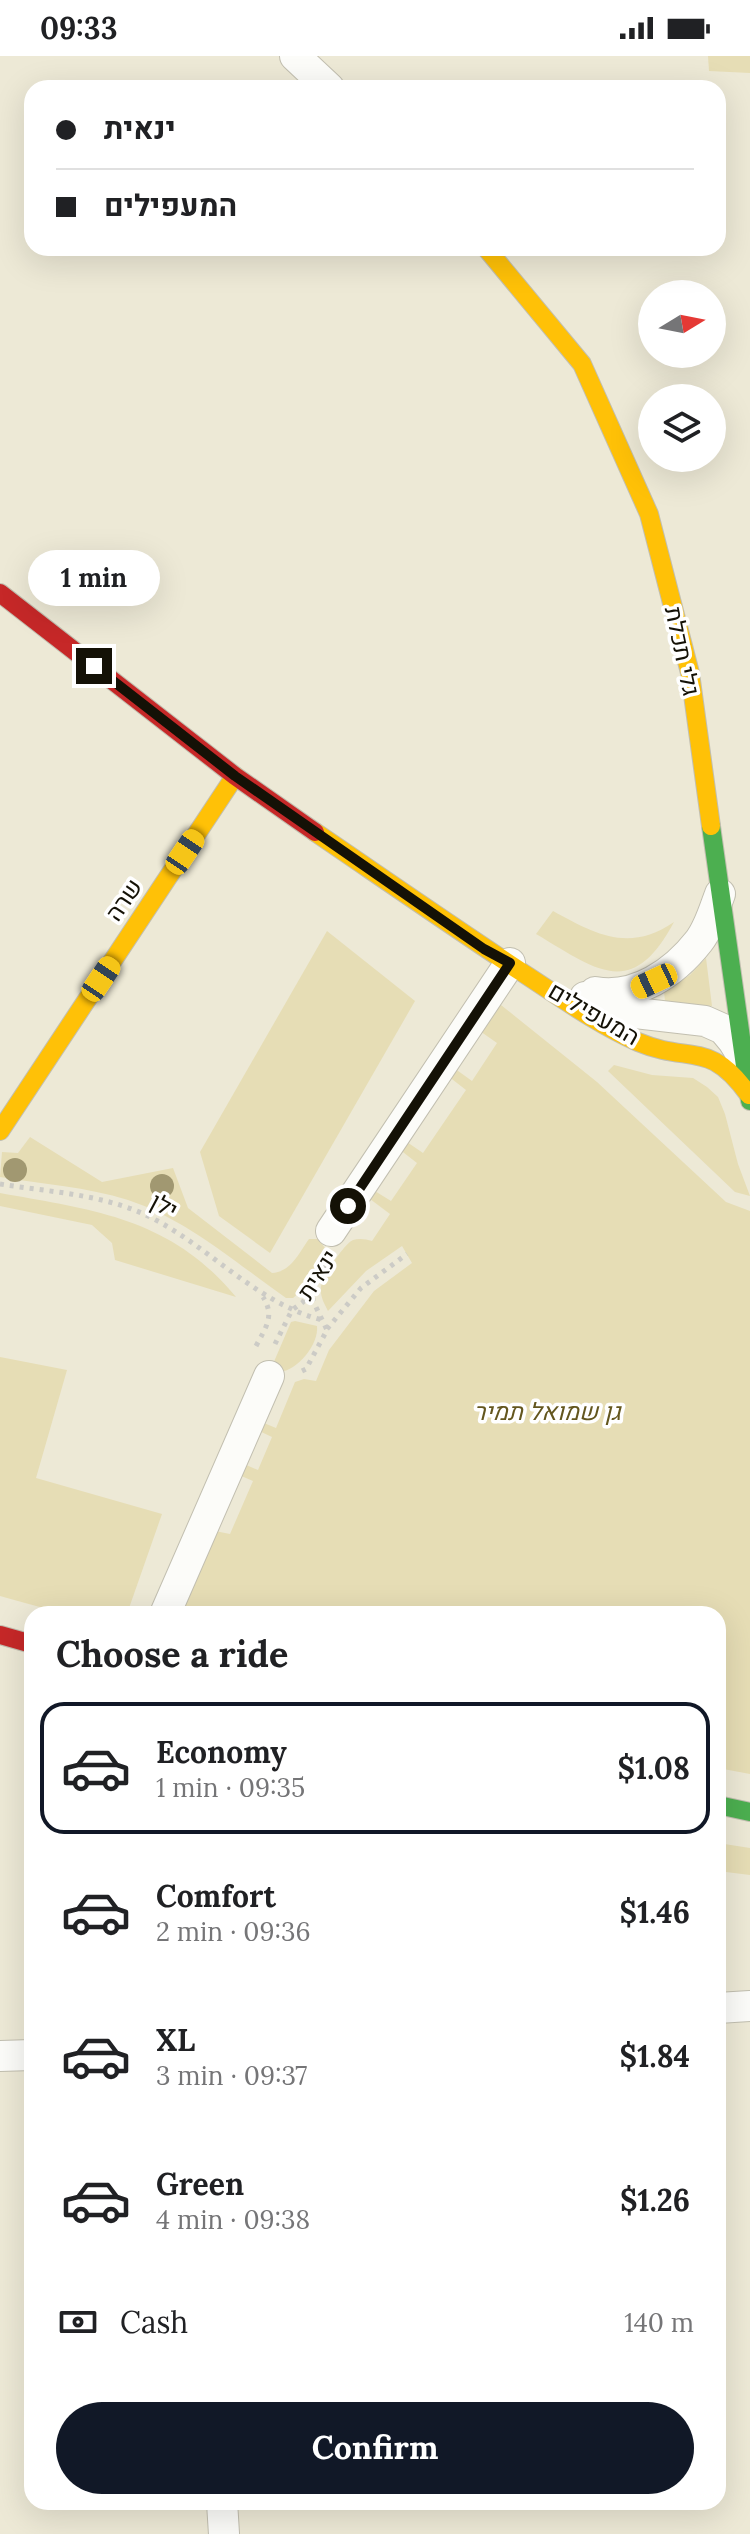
<!DOCTYPE html>
<meta charset="utf-8">
<style>
:root{--surface:#fff;--page:#f2f2f2;--text:#202124;--muted:#757577;--line:#e0e0e0;--accent:#111827}
body{margin:0;font-family:Lora,Heebo,serif;background:var(--page);color:var(--text);height:100vh;display:flex;flex-direction:column;font-size:30px;white-space:nowrap}
*{box-sizing:border-box;margin:0}
p{font-size:26px;color:var(--muted)}
.icon{flex:none;width:44px;height:44px;fill:none;stroke:currentColor;stroke-width:2;stroke-linecap:round;stroke-linejoin:round}
.map{position:relative;flex:1;overflow:hidden}
.panel{position:absolute;left:24px;top:1550px;width:702px;height:904px;display:flex;flex-direction:column;background:var(--surface);border-radius:24px;box-shadow:0 8px 32px #0002}
.panel>*{flex:none}
.guide{position:absolute;left:24px;top:24px;width:702px;height:176px;border-radius:24px;box-shadow:0 8px 32px #0002;display:grid;align-content:center;height:176px;padding:0 32px;background:var(--surface)}
.needle{width:52px;rotate:80deg}
.buttons{position:absolute;left:638px;top:224px;display:grid;gap:16px}
.buttons a{display:grid;place-items:center;width:88px;height:88px;border-radius:50%;background:var(--surface);box-shadow:0 8px 32px #0002;font-size:40px}
.end{position:absolute;width:36px;height:36px;margin:-18px;border:10px solid #141106;background:#fff;box-shadow:0 0 0 4px #fff}
.from{border-radius:50%}
.bubble{position:absolute;height:56px;border-radius:28px;background:var(--surface);box-shadow:0 8px 32px #0002;font-size:26px;font-weight:700;line-height:56px;text-align:center}
.car{position:absolute;width:24px;height:48px;margin:-24px -12px;border-radius:10px;box-shadow:0 0 6px 2px #0007;background:linear-gradient(#f5c518 24%,#345 0 40%,#f5c518 0 76%,#345 0 86%,#f5c518 0)}
.guide b{display:flex;align-items:center;gap:28px;height:76px;font-size:30px}
.guide b+b{border-top:2px solid var(--line)}
.guide i{width:20px;height:20px;background:var(--text)}
ul{padding:0;list-style:none}
li{display:flex;align-items:center;gap:24px;height:132px;margin:0 16px 12px;padding:0 16px;border:4px solid transparent;border-radius:24px}
li div{flex:1}
li b{display:block;font-size:30px}
li em{font-style:normal;font-weight:700}
li.on{border-color:var(--accent)}
li>.icon{width:72px;height:72px;stroke-width:1.5}
h2{padding:0 32px;font-size:36px;line-height:96px}
.pay{display:flex;align-items:center;gap:20px;height:88px;padding:0 32px;font-size:30px}
.pay p{margin-inline-start:auto}
.action{display:flex;gap:16px;margin-top:auto;padding:16px 32px}
.action a{flex:1;height:92px;border-radius:48px;background:var(--accent);color:#fff;font-size:32px;font-weight:700;line-height:92px;text-align:center}
.status{display:flex;justify-content:space-between;align-items:center;height:56px;padding:0 40px;background:var(--surface);direction:ltr}
.status svg{height:22px;fill:currentColor}
.map>svg:first-child{display:block}
</style>
<div class="status"><b>09:33</b><svg viewBox="0 0 49 12"><path d="M0 12V9h3v3zM5 12V6h3v6zM10 12V3h3v9zM15 12V0h3v12zM26 1h20v11H26zM47 4h2v5h-2z"/></svg></div>
<div class="map">
<svg width="750" height="2478" viewBox="0 0 750 2478">
<rect width="100%" height="100%" fill="#ede9d6"/>
<g fill="#e6ddb5">
<path d="M708,0H750V17L709,15Z"/>
<path d="M553,855C595,878 629,897 674,866C632,945 597,914 536,878Z"/>
<path d="M327,875L415,945L270,1197L219,1160L200,1096Z"/>
<path d="M706,902L712,950L665,945L664,936L690,919Z"/>
<path d="M496,945L597,1026L726,1146L750,1155V1718L718,1712V1558H182L215,1475L230,1478L253,1425L239,1419L244,1408L258,1414L272,1381L255,1373L259,1365L276,1372L295,1326L304,1323L316,1325L329,1294L374,1235L412,1207L402,1190L366,1215L328,1255C324,1247 320,1241 321,1231C322,1221 344,1188 353,1184C359,1182 366,1183 372,1185L390,1158L366,1140L370,1132L391,1145L417,1107L399,1093L404,1084L423,1097L466,1034L448,1020L454,1012L472,1025L497,987L477,973Z"/>
<path d="M614,1009L652,1019L693,1022L707,1031L718,1041L725,1058L738,1108L750,1140L735,1136L608,1015Z"/>
<path d="M30,1081L102,1126L173,1112L188,1152L272,1217C291,1216 299,1197 309,1183H318L325,1192V1199L300,1236L293,1242H286C236,1207 186,1163 128,1144C87,1131 42,1128 0,1121L2,1096L18,1097Z"/>
<path d="M0,1137C94,1154 171,1162 236,1241L115,1204L112,1187L92,1169L0,1150Z"/>
<path d="M295,1265L317,1270C319,1288 298,1314 280,1316L273,1308L291,1266Z"/>
<path d="M0,1301L67,1314L36,1422L162,1458L128,1555C85,1567 41,1551 0,1540Z"/>
<path d="M718,1787L750,1792V1819L718,1815Z"/>
</g>
<g fill="none" stroke-linecap="round" stroke-linejoin="round">
<g stroke="#c2bfb0" stroke-width="32">
<g id="street">
<path d="M295,0L329,32"/>
<path d="M595,936C636,943 674,917 699,885C709,872 714,854 720,838"/>
<path d="M585,941L618,955L705,965L723,973L733,985L744,1003"/>
<path d="M331,1175L510,907"/>
<path d="M165,1558L269,1320"/>
<path d="M718,1952L750,1950"/>
<path d="M0,2000L32,1999"/>
<path d="M222,2446L224,2478"/>
</g>
</g>
<g stroke="#c2bfb0" stroke-width="20">
<g id="fast">
<path d="M711,770L750,1045"/>
<path d="M718,1749L750,1756"/>
</g>
</g>
<g stroke="#c2bfb0" stroke-width="20">
<g id="slow">
<path d="M486,192L582,308L649,458L690,617L711,770"/>
<path d="M315,776C384,823 453,871 523,917C560,941 597,968 638,986C690,1008 709,983 749,1039"/>
<path d="M0,1075L235,720"/>
</g>
</g>
<g stroke="#c2bfb0" stroke-width="20">
<g id="jam">
<path d="M0,537L235,720L315,776"/>
<path d="M0,1579L32,1588"/>
</g>
</g>
<g stroke="#cccbc6" stroke-width="5" stroke-dasharray="4 6" stroke-linecap="butt">
<path d="M0,1128C49,1136 104,1138 150,1161C210,1191 256,1247 322,1264"/>
<path d="M327,1273L361,1232L407,1198"/>
<path d="M275,1288L292,1254L303,1246L327,1206"/>
<path d="M256,1290C266,1271 275,1260 263,1241"/>
<path d="M302,1315L306,1313L327,1274L313,1245L312,1231"/>
</g>
<use href="#street" stroke="#fcfcf9" stroke-width="30"/>
<use href="#fast" stroke="#4caf50" stroke-width="18"/>
<use href="#slow" stroke="#ffc107" stroke-width="18"/>
<use href="#jam" stroke="#c62828" stroke-width="18"/>
</g>
<g fill="#a19871">
<circle cx="15" cy="1114" r="12"/>
<circle cx="162" cy="1130" r="12"/>
</g>
<g fill="none" stroke-linecap="round" stroke-linejoin="round">
<path stroke="#141106" stroke-width="10" d="M94,610L235,720L484,893L510,907L348,1150"/>
</g>
<g text-anchor="middle" stroke-width="7" stroke-linejoin="round" paint-order="stroke">
<g font-size="24" fill="#141106" stroke="#fff">
<text transform="translate(682 595) rotate(78)" y="8">גלי תכלת</text>
<text transform="translate(124 844) rotate(-56)" y="8">שרה</text>
<text transform="translate(594 958) rotate(30)" y="8">המעפילים</text>
<text transform="translate(164 1150) rotate(28)" y="8">ילן</text>
<text transform="translate(318 1219) rotate(-57)" y="8">ינאית</text>
</g>
<g font-size="24" font-style="italic" fill="#63561e" stroke="#fff">
<text x="547" y="1364">גן שמואל תמיר</text>
</g>
</g>
</svg>
<div class="buttons">
<a><svg class="needle" viewBox="-14 -14 28 28"><path d="M0-13l5 13h-10z" fill="#e53935"/><path d="M0 13l5-13h-10z" fill="#757577"/></svg></a>
<a><svg class="icon" aria-label="layers" viewBox="0 0 24 24"><path d="M12 4l9 5-9 5-9-5zM3 14l9 5 9-5"/></svg></a>
</div>
<i class="end from" style="left:348px;top:1150px"></i>
<i class="end" style="left:94px;top:610px"></i>
<div class="bubble" style="left:28px;top:494px;width:132px">1 min</div>
<i class="car" style="left:185px;top:796px;rotate:34deg"></i>
<i class="car" style="left:101px;top:923px;rotate:34deg"></i>
<i class="car" style="left:654px;top:925px;rotate:245deg"></i>
<div class="guide">
<b><i class="from"></i>ינאית</b>
<b><i></i>המעפילים</b>
</div>
<section class="panel">
<h2>Choose a ride</h2>
<ul>
<li class="on"><svg class="icon" aria-label="car" viewBox="0 0 24 24"><path d="M5 17H2v-5l4-1 3-4h7l3 4 3 1v5h-3M9 17h6M6 11h13"/><circle cx="7" cy="17" r="2"/><circle cx="17" cy="17" r="2"/></svg><div><b>Economy</b><p>1 min · 09:35</p></div><em>$1.08</em></li>
<li><svg class="icon" aria-label="car" viewBox="0 0 24 24"><path d="M5 17H2v-5l4-1 3-4h7l3 4 3 1v5h-3M9 17h6M6 11h13"/><circle cx="7" cy="17" r="2"/><circle cx="17" cy="17" r="2"/></svg><div><b>Comfort</b><p>2 min · 09:36</p></div><em>$1.46</em></li>
<li><svg class="icon" aria-label="car" viewBox="0 0 24 24"><path d="M5 17H2v-5l4-1 3-4h7l3 4 3 1v5h-3M9 17h6M6 11h13"/><circle cx="7" cy="17" r="2"/><circle cx="17" cy="17" r="2"/></svg><div><b>XL</b><p>3 min · 09:37</p></div><em>$1.84</em></li>
<li><svg class="icon" aria-label="car" viewBox="0 0 24 24"><path d="M5 17H2v-5l4-1 3-4h7l3 4 3 1v5h-3M9 17h6M6 11h13"/><circle cx="7" cy="17" r="2"/><circle cx="17" cy="17" r="2"/></svg><div><b>Green</b><p>4 min · 09:38</p></div><em>$1.26</em></li>
</ul>
<div class="pay"><svg class="icon" aria-label="cash" viewBox="0 0 24 24"><path d="M3 7h18v10H3z"/><circle cx="12" cy="12" r="2"/></svg>Cash<p>140 m</p></div>
<div class="action"><a>Confirm</a></div>
</section>
</div>
